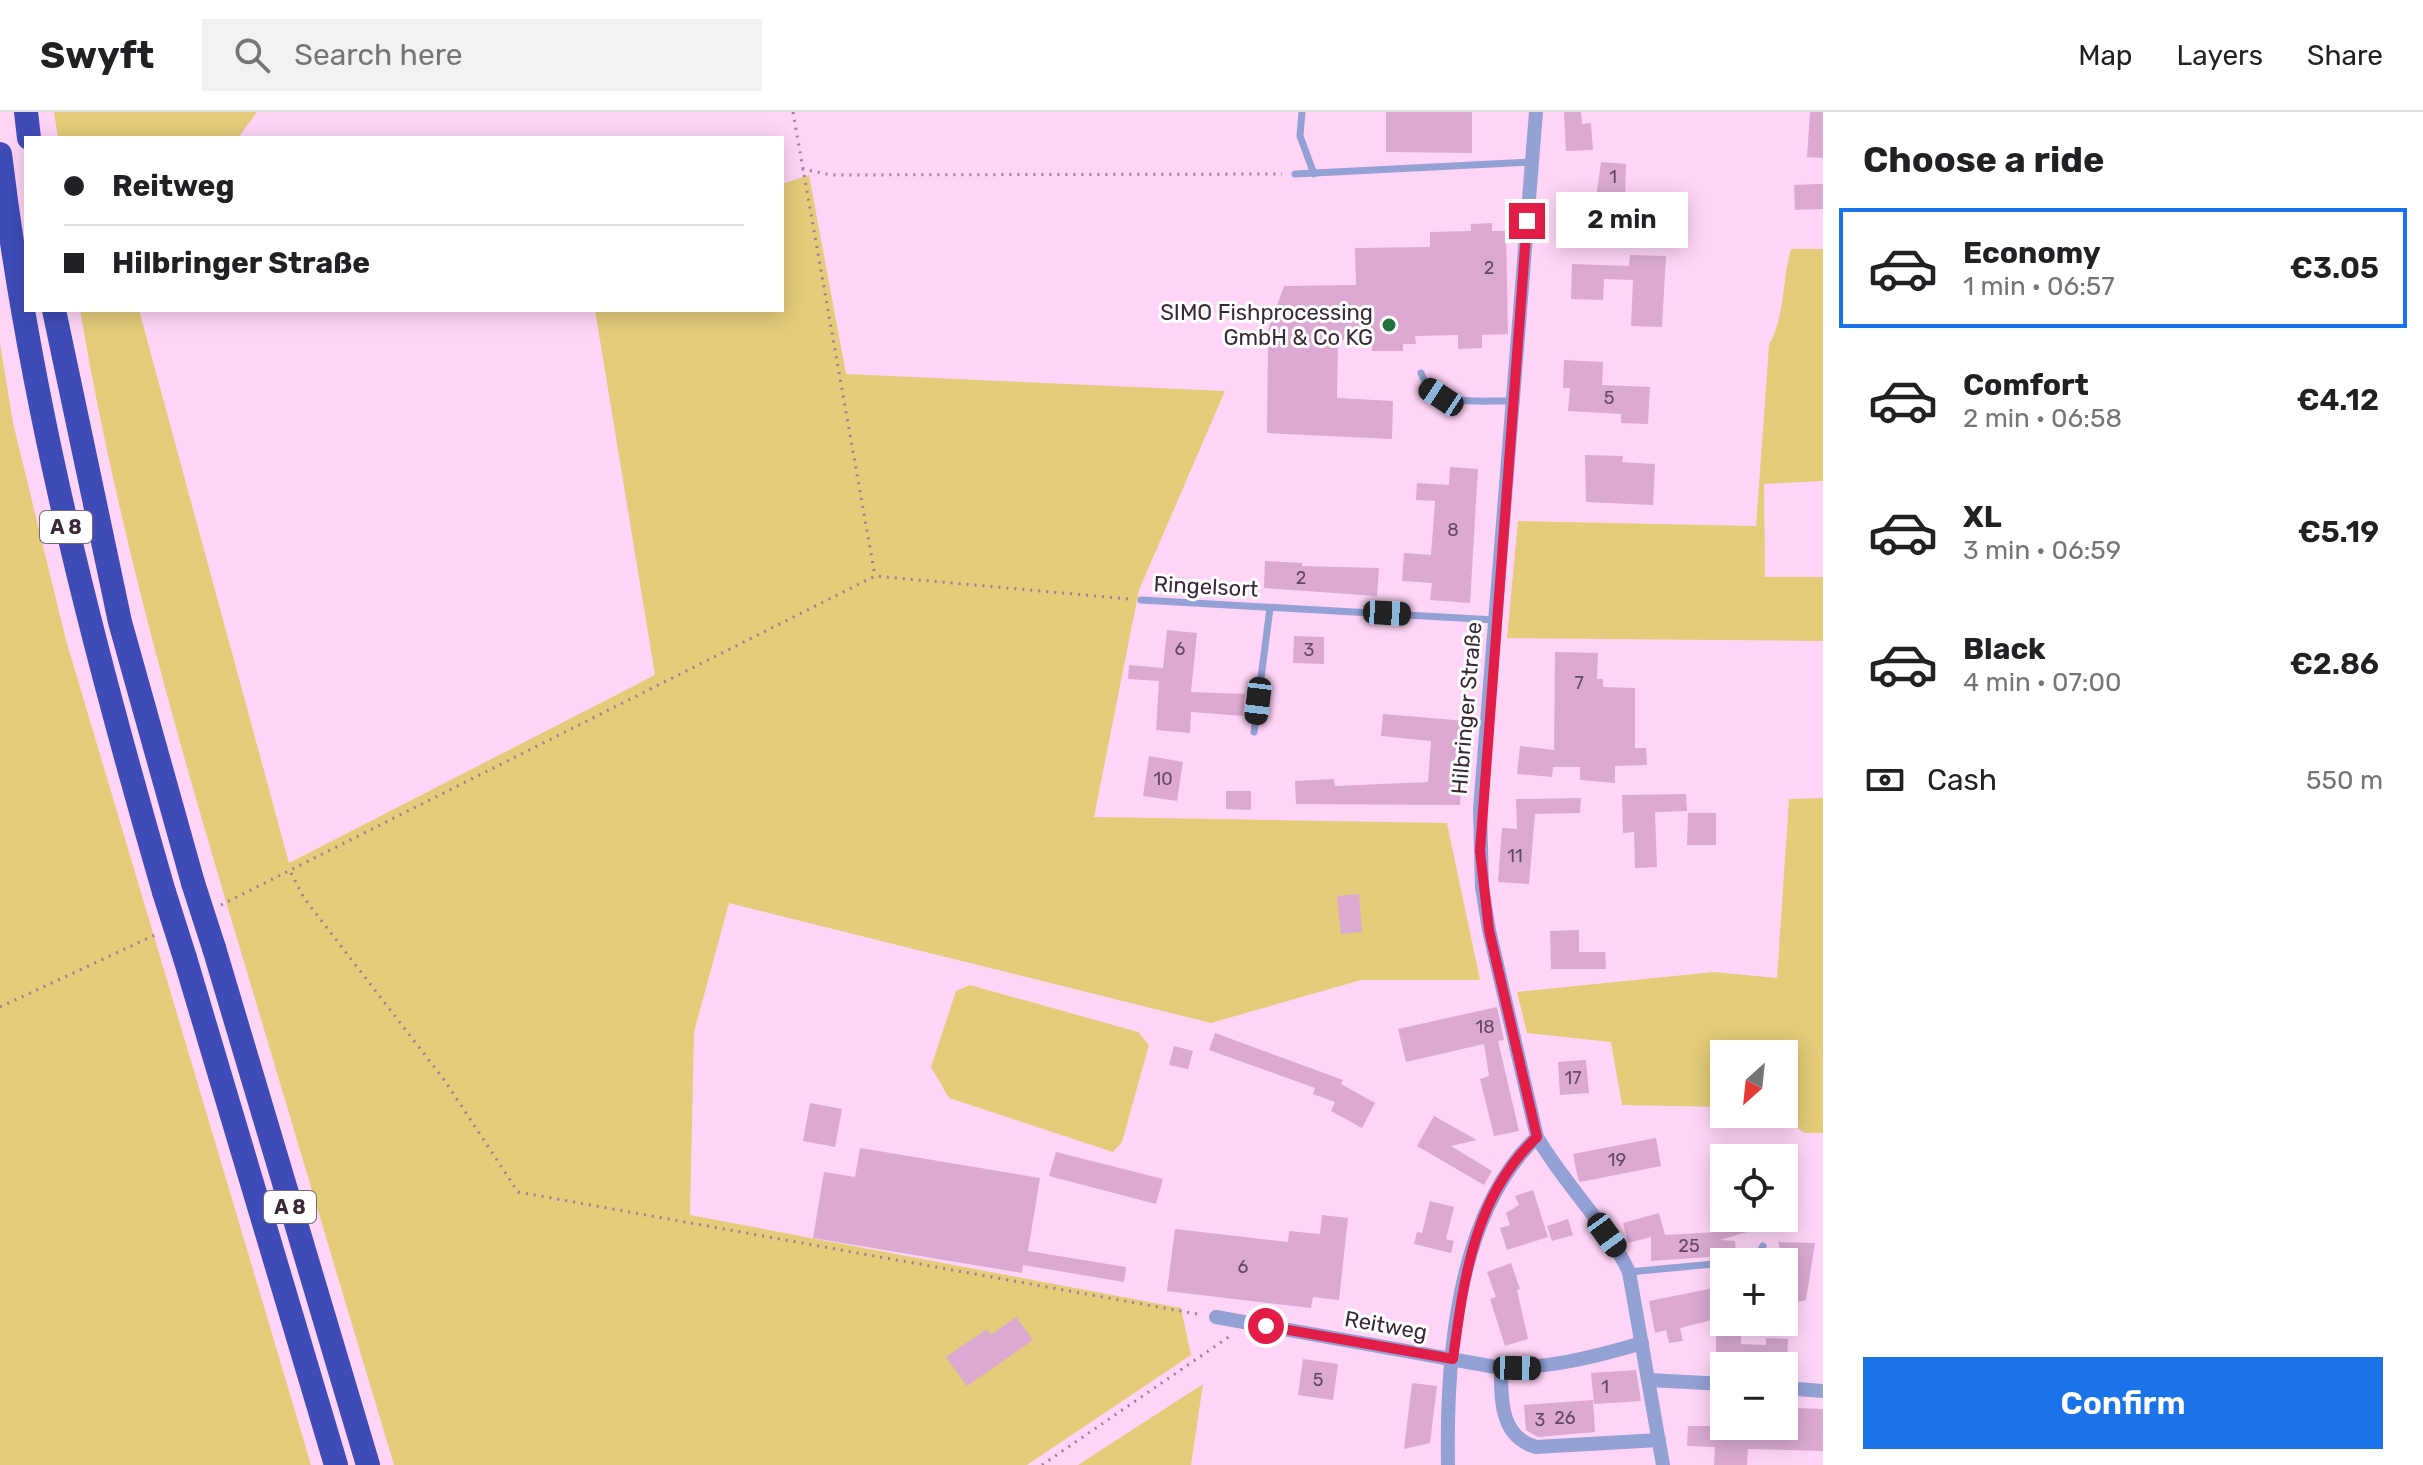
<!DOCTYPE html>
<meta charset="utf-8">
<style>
:root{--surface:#fff;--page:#f2f2f2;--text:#202124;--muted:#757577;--line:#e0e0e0;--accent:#1a73e8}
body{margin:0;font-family:Rubik,sans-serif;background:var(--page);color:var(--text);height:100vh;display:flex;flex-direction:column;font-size:30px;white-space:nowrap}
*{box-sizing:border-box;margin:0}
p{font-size:26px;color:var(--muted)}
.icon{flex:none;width:44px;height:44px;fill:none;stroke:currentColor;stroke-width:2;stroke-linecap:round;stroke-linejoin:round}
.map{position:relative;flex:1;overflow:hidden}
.drawer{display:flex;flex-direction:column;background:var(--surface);width:600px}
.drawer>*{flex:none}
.guide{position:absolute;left:24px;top:24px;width:760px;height:176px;border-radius:0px;box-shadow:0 4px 20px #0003;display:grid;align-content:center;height:176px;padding:0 40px;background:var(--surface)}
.needle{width:52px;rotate:207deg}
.buttons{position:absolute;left:1710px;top:928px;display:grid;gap:16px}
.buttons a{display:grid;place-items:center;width:88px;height:88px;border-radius:0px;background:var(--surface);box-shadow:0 4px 20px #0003;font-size:40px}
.end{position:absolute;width:36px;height:36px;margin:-18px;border:10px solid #e11d48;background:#fff;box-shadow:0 0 0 4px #fff}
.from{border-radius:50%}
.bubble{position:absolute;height:56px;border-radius:0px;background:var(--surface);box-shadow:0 4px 20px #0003;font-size:26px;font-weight:600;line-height:56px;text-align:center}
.car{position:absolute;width:24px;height:48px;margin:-24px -12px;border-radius:10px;box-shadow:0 0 6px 2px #0007;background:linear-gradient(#222 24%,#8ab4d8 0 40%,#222 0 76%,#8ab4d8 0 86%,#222 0)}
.guide b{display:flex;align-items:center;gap:28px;height:76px;font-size:30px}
.guide b+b{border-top:2px solid var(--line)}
.guide i{width:20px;height:20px;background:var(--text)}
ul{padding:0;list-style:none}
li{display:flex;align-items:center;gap:24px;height:120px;margin:0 16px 12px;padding:0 24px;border:4px solid transparent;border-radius:0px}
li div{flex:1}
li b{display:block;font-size:30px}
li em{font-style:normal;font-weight:600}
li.on{border-color:var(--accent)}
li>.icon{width:72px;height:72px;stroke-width:1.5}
h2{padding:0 40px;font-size:36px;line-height:96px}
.pay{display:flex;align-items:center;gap:20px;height:88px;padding:0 40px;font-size:30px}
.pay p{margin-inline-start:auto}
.button{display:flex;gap:16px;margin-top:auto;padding:16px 40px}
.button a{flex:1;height:92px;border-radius:0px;background:var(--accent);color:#fff;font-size:32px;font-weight:600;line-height:92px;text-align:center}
header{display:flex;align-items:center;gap:48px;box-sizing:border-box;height:112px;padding:0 40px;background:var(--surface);border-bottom:2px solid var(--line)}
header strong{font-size:38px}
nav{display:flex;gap:44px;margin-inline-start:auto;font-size:28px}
.search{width:560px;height:72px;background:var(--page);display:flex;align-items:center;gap:20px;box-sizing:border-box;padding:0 28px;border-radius:0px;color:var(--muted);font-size:30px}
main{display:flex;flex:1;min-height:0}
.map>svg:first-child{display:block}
</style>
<header>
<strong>Swyft</strong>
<div class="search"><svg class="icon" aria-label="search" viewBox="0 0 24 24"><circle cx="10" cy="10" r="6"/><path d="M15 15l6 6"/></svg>Search here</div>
<nav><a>Map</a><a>Layers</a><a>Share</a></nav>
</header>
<main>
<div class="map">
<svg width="1823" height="1353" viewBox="0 0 1823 1353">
<rect width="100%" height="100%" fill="#ffd5f7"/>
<g fill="#e5cb7a">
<path d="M54,0H257L238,26H58Z"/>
<path d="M809,63L846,262L1225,279L1139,478L1094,705L1447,711L1480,868H1361L1211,911L729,791L694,920L690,1103L1181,1196L1191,1243L1027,1353H394C345,1189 296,1025 247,860C182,643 118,422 80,198H139L289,751L655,563L595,198H782V72Z"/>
<path d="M1791,137H1823V369L1764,372L1765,465H1823V529L1507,526L1518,409L1756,414L1769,233C1785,206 1782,167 1791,137Z"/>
<path d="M0,231L13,311L66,528L311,1353H0Z"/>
<path d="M1823,686V1021H1805L1777,1002H1784V942H1724V995L1622,993L1611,930L1527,921L1517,880L1714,860L1777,866L1789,687Z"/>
<path d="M970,873L1138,920L1149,933L1122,1030L1113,1040L949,986L931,955L956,879Z"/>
<path d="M1203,1272L1191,1353H1078Z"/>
</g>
<g fill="#dba9d2">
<path d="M1386,0H1472V41L1386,40Z"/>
<path d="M1564,0H1581L1582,12L1591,11L1593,38L1566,39Z"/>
<path d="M1810,0H1823V46L1807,45Z"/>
<path d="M1601,50L1626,52L1625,86L1673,88L1671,117L1633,115V103L1594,101Z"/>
<path d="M1816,72H1823V97L1795,98L1794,73Z"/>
<path d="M1492,111V119H1506L1508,222L1482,223V236L1458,237V223L1415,224L1416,232H1403V239H1372V227L1338,228L1337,286L1393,289L1392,327L1267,321L1268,229H1264L1284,174L1356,173L1355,136L1430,135V120L1471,119V112Z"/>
<path d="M1630,143L1666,144L1662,215L1631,214L1633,168L1604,167L1603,188L1571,187L1572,152L1629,154Z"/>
<path d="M1564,248L1603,250L1602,273L1650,275L1648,312L1621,311V302L1568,299L1570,276H1563Z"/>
<path d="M1585,343L1623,344L1622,350L1655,352L1653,393L1586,390Z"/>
<path d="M1450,355L1478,357L1470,491L1430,488L1432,471L1402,469L1404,441L1431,443L1435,389L1416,388L1417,371L1449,373Z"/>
<path d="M1265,449L1302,451V454L1379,456L1377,484L1264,476Z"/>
<path d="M1167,518L1197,521L1191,580L1245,582L1243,604L1191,600L1190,621L1156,618L1159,569L1128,567L1129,553L1163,556Z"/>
<path d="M1294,524L1324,525V552L1293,551Z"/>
<path d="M1555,540L1598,541L1597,567H1603V575L1635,576V636H1646L1647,653L1615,654V671L1580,668V655H1553L1552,665L1517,662L1520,634L1554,638Z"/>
<path d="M1383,602L1466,609L1460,693L1296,692L1295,669L1334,667L1335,674L1428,670L1431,629L1381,624Z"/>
<path d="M1149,644L1183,650L1177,689L1143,684Z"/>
<path d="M1226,679H1251V698L1226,697Z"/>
<path d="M1686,682L1687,699L1655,700L1657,755L1635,756L1634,720L1623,721L1622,683Z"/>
<path d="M1581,686L1580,701L1535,702L1529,772L1498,770L1502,716L1517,717L1516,687Z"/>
<path d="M1688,701H1716V733H1687Z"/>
<path d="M1359,782L1362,820L1341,822L1337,784Z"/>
<path d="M1579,818V840H1605L1606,857H1551L1550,819Z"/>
<path d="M1497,895L1504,928L1498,929L1519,1019L1494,1024L1480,967L1489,964L1484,932L1406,950L1398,917Z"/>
<path d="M1215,921L1343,968L1341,972L1375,991L1362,1016L1331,999L1335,990L1313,982L1315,976L1209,938Z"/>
<path d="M1174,934L1193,939L1188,957L1169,953Z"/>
<path d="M1586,948L1589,981L1560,983L1558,950Z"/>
<path d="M810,991L842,997L835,1035L803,1029Z"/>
<path d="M1434,1004L1477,1028L1451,1034L1492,1059L1484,1073L1417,1034Z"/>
<path d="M1656,1026L1661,1054L1580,1070L1578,1067L1573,1042Z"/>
<path d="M860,1036L1040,1066L1028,1139L1126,1155L1124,1170L1023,1153L1022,1161L813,1126L824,1060L855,1065Z"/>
<path d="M1056,1040L1163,1067L1156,1092L1049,1064Z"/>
<path d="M1533,1078L1548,1125L1507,1138L1500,1116L1510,1113L1506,1101L1519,1093L1515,1084Z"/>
<path d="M1430,1089L1454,1095L1446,1127L1454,1129L1451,1141L1414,1132L1417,1120L1422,1121Z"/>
<path d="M1659,1101L1665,1123L1716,1120L1714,1106H1736L1737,1110L1765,1106L1767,1114L1720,1128L1735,1129L1736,1143L1651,1149V1125L1628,1131L1623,1111Z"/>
<path d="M1322,1103L1348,1106L1339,1188L1313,1185L1311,1196L1167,1179L1175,1117L1288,1130L1289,1119L1320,1122Z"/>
<path d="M1568,1107L1573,1123L1552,1129L1547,1114Z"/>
<path d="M1778,1130L1815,1131L1806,1188L1784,1193V1150Z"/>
<path d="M1511,1151L1520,1177L1517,1178L1528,1227L1505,1234L1490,1187L1496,1185L1487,1160Z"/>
<path d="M1724,1174V1205L1680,1216L1683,1229L1669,1231L1666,1218L1655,1221L1649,1189Z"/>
<path d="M1016,1205L1033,1228L967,1274L946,1245L987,1217L991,1223Z"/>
<path d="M1716,1219H1741V1232L1766,1233V1226L1788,1227L1787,1254H1716Z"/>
<path d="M1303,1247L1338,1252L1333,1288L1298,1283Z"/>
<path d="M1636,1258L1641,1289L1594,1292L1591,1261Z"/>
<path d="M1412,1271L1437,1274L1430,1331L1404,1337Z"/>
<path d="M1593,1288L1595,1320L1538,1325L1526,1318L1524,1293Z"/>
<path d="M1797,1296L1823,1297V1339L1748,1337L1747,1353H1714L1715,1335L1687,1334L1688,1314H1784V1305L1797,1306Z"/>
</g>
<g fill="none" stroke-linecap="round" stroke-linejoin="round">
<g stroke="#9e7f99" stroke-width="3" stroke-dasharray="2 6" stroke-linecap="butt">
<path d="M793,0L875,464"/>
<path d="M802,57L832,63L1282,62"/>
<path d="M291,761L304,786L445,969L518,1080L1203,1203"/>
<path d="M221,793L875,464L1129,487"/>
<path d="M0,895L155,823"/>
<path d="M1042,1353L1233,1222"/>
</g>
<g stroke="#93a1d4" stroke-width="7">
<path d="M1302,0L1300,24L1314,62"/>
<path d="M1295,62L1532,50"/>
<path d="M1421,261C1435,297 1480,288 1513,289"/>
<path d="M1141,488L1495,508"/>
<path d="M1254,620L1270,496"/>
<path d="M1743,1150L1755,1149L1763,1134"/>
<path d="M1629,1160L1724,1151"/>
</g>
<g stroke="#93a1d4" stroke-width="14">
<path d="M1536,0L1480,697L1482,775L1489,818L1537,1025C1564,1072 1606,1111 1629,1160L1663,1353"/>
<path d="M1216,1205L1501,1256C1550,1256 1595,1245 1642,1231"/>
<path d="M1501,1256C1501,1287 1500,1325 1536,1335L1659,1328"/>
<path d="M1649,1268L1724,1272"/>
<path d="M1784,1276L1823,1279"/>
<path d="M1448,1353C1446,1248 1456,1101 1537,1025"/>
</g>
<g stroke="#3f4cb8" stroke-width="24">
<path d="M26,0L29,26"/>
<path d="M0,42C30,293 94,538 164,780"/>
<path d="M54,198L120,510L193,771"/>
<path d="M214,836L368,1353"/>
<path d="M185,846L336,1353"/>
</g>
<g stroke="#3f4cb8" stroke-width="24">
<path d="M193,771L214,836"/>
<path d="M164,780L185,846"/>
</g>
</g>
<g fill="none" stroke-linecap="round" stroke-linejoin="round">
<path stroke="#e11d48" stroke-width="10" d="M1266,1214L1453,1247C1464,1166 1474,1084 1537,1025L1489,818L1480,739L1527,109"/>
</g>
<circle fill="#247242" stroke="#fff" stroke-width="3" cx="1389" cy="213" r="8"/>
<g text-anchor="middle" stroke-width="6" stroke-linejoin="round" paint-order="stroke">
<g font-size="18" fill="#64485f">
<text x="1613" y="71">1</text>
<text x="1489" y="162">2</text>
<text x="1609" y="292">5</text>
<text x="1453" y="424">8</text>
<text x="1301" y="472">2</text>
<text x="1180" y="543">6</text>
<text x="1309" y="544">3</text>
<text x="1579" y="577">7</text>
<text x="1163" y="673">10</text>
<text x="1515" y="750">11</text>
<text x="1485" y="921">18</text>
<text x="1573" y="972">17</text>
<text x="1617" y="1054">19</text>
<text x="1689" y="1140">25</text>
<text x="1243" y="1161">6</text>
<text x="1318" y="1274">5</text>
<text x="1605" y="1281">1</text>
<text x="1565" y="1312">26</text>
<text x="1540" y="1314">3</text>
</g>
<g fill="#fff" stroke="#766874" stroke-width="2">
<rect x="40" y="399" width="52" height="32" rx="6"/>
<rect x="264" y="1079" width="52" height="32" rx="6"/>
</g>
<g font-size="20" font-weight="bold" fill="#3c2839">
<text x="66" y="422">A 8</text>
<text x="290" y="1102">A 8</text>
</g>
<g font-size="22" fill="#3c2839" stroke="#fff" text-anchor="end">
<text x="1373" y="208">SIMO Fishprocessing<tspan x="1373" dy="25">GmbH &amp; Co KG</tspan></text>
</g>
<g font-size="22" fill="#3c2839" stroke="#fff">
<text transform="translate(1206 474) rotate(3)" y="8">Ringelsort</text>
<text transform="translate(1466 596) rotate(-85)" y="8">Hilbringer Straße</text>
<text transform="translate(1386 1213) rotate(10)" y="8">Reitweg</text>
</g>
</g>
</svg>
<div class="buttons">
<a><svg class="needle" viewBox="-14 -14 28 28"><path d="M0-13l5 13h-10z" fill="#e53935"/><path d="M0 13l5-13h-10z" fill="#757577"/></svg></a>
<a><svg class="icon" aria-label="locate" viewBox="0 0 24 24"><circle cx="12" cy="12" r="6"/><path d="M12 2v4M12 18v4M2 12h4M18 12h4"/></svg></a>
<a>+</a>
<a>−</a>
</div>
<i class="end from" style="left:1266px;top:1214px"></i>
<i class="end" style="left:1527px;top:109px"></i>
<div class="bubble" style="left:1556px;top:80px;width:132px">2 min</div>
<i class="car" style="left:1441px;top:285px;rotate:303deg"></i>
<i class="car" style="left:1387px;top:501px;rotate:93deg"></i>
<i class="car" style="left:1258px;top:589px;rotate:187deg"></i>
<i class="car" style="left:1607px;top:1123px;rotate:144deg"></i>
<i class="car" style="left:1517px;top:1256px;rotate:91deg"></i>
<div class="guide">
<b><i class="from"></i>Reitweg</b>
<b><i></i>Hilbringer Straße</b>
</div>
</div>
<section class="drawer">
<h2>Choose a ride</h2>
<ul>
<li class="on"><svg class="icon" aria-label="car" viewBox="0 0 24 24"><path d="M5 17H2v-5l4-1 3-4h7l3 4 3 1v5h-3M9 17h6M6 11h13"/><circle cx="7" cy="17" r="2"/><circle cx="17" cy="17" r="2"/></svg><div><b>Economy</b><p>1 min · 06:57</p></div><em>€3.05</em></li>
<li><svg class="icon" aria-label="car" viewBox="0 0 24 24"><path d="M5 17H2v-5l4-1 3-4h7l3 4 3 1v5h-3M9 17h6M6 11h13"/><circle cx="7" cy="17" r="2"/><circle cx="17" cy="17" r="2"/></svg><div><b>Comfort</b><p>2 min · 06:58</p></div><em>€4.12</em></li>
<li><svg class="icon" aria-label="car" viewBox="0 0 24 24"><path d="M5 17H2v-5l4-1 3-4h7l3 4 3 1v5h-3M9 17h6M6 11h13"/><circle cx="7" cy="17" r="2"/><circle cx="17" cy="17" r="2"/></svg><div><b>XL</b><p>3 min · 06:59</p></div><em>€5.19</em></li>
<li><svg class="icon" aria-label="car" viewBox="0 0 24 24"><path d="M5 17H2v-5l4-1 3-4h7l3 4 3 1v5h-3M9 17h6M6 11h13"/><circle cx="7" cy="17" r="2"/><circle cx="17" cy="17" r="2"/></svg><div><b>Black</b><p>4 min · 07:00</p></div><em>€2.86</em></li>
</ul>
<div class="pay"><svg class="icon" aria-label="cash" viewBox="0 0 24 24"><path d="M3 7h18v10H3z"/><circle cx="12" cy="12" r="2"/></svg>Cash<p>550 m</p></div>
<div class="button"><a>Confirm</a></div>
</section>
</main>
